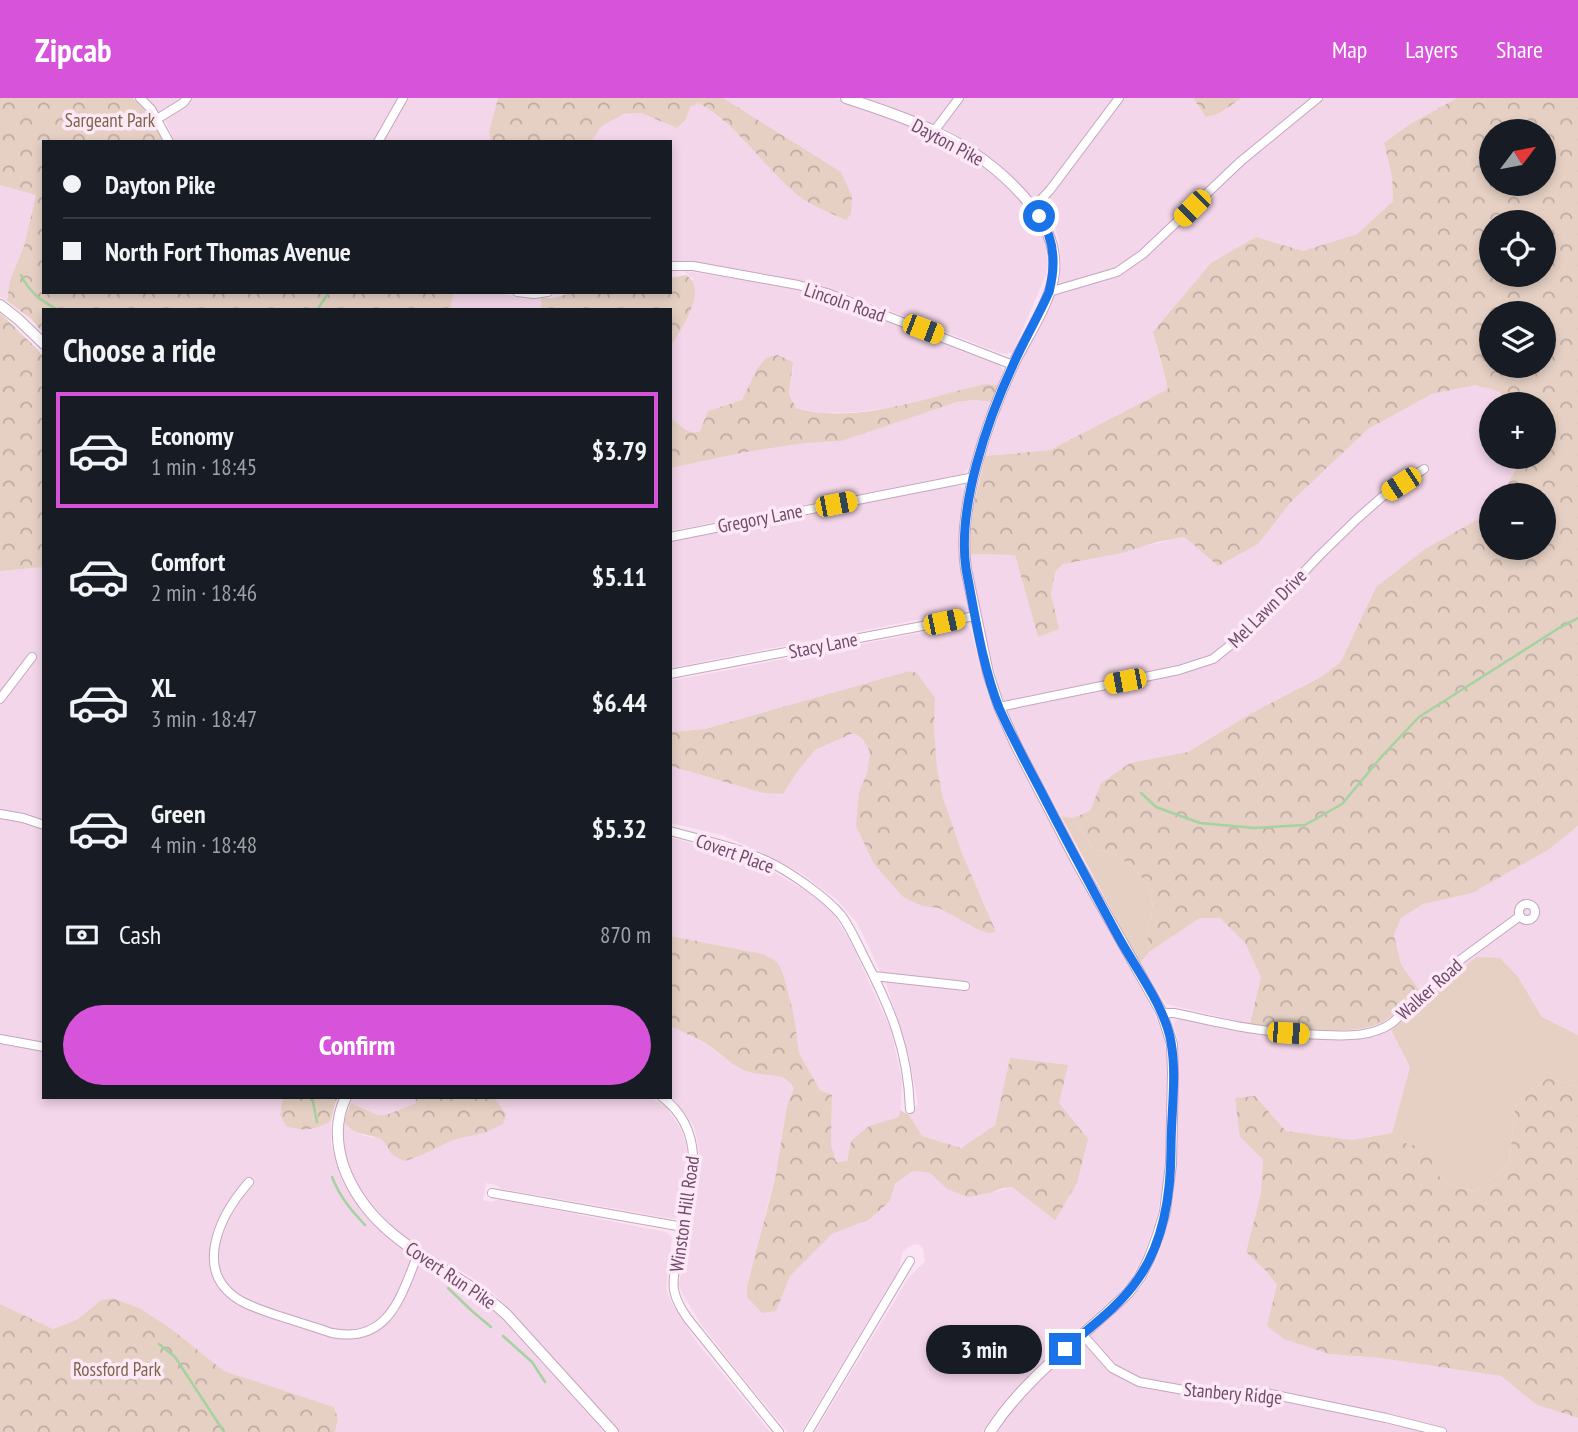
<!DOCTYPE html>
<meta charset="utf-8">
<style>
:root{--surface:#171b24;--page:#20242c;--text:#f1f3f6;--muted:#9ea1a6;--line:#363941;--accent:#d753d9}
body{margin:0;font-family:"PT Sans Narrow",sans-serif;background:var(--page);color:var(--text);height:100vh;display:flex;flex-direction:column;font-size:26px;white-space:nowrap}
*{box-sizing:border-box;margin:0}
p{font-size:23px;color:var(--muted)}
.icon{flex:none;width:38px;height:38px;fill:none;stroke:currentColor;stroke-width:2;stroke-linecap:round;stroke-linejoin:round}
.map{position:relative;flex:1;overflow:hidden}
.details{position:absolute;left:42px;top:210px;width:630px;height:791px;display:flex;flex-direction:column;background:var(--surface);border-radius:0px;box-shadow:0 4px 10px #0003}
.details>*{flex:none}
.hud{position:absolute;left:42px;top:42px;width:630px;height:154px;border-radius:0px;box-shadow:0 4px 10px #0003;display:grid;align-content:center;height:154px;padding:0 21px;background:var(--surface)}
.needle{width:46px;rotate:58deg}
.fabs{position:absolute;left:1479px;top:21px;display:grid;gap:14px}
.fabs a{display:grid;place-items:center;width:77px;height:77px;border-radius:50%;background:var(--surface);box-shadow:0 4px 10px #0003;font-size:35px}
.end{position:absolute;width:32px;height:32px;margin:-16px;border:9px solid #1a73e8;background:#fff;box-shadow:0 0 0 4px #fff}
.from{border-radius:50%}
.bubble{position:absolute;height:49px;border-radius:24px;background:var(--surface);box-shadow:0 4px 10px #0003;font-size:23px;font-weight:700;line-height:49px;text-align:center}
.car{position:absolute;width:21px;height:42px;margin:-21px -10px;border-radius:9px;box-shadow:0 0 5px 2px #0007;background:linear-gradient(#f5c518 24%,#345 0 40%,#f5c518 0 76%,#345 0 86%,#f5c518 0)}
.hud b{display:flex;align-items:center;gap:24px;height:66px;font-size:26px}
.hud b+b{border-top:2px solid var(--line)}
.hud i{width:18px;height:18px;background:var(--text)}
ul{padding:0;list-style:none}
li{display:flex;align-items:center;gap:21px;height:116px;margin:0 14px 10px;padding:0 7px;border:4px solid transparent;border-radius:0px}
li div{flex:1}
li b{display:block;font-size:26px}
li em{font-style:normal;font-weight:700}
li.active{border-color:var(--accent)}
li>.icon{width:63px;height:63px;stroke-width:1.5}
h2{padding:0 21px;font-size:32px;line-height:84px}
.pay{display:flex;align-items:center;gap:18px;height:77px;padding:0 21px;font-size:26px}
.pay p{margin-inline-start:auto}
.button{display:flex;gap:14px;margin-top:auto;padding:14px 21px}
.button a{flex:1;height:80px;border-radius:42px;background:var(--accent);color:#fff;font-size:28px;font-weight:700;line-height:80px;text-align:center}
header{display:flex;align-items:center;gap:42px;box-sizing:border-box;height:98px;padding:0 35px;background:var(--accent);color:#fff}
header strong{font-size:33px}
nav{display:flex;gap:38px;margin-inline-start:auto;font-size:24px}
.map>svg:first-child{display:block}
</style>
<header>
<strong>Zipcab</strong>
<nav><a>Map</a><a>Layers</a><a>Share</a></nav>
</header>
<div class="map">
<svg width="1578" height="1334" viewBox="0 0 1578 1334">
<defs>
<pattern id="forest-crowns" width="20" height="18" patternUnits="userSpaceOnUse" patternTransform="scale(1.75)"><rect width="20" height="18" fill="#e6d0c4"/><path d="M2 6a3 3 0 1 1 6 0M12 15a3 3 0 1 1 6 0" fill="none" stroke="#bfaba3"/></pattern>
</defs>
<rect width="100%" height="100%" fill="#fae3f2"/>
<g fill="#f3d6e9">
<path d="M146,0H498L489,34L491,44H175L166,24Z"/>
<path d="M723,0H836L895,22L948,44L981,65L1023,104L1040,128L1045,144L1048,165L1047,174L1013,254L1006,256L1000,255L841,194L806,185L690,164L670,165V44H591L602,28L624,16L641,15L677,30L686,21L690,9L699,5L706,9L743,40L771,71L795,95L779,36Z"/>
<path d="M862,0H1193L1206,19L1218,16L1242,0H1457L1410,26L1384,45L1392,79L1393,103L1357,136L1303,153L1256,139L1153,234L1168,291L1050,352L985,358L1004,302L1021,264L1047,213L1060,181L1061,161L1059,142L1054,128L1043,110L1006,75L977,51L947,31Z"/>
<path d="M0,87L36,96L24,148L10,182L7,203L0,199Z"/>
<path d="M684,173L758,184L814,195L837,202L998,265L1003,272V276L998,287L985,286L896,309L856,314L822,315L796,310L789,296L793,269L750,289L742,302L708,313L699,334L692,336L670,320V251L679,234L693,181Z"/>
<path d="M454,194H496L521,201L541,200V212H450Z"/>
<path d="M1476,287L1500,294L1507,306H1491V359H1518L1517,369L1501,397H1491V414L1425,451L1376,489L1342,564L1321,579L1250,616L1188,654L1130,665L1101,685L1090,713L1073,720L1061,718L1014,631L1000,593L983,527L969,456L1015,457L1038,539L1058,531L1051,496L1055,474L1063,466L1185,439L1258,446L1291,404L1368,331L1432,296Z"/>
<path d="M974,302L992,304L971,366L963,376L670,433V370L746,354L806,345L842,343L957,304Z"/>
<path d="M958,388L963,390L964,392L959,425V465L968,512L670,570V443L820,413L936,390Z"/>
<path d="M44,469V999H283L280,1017L321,1028L331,1023V1046L337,1068L352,1099L376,1129L397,1147L474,1195L500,1218L604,1334H335L338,1321L334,1309L224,1273L170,1230L141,1211L113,1200L101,1202L78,1221L53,1231L0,1206V473Z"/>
<path d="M961,527L969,529L971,532L987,594L995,617L1025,678L1156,919L1164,940L1168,968L1166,1033L1164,1082L1155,1125L1142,1160L1130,1182L1117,1197L1031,1274L982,1334H815L909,1179L925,1164L923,1151L920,1147L915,1146L908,1149L902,1155L899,1171L801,1334H788L750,1289L701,1226L683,1197L679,1187L697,1087L699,1050L694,1028L675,1002L670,998V928L706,946L727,962L749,974L776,977L791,984L794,990L787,1008L775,1081L765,1116L776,1213L790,1178L832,1136L870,1121L890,1103L895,1086L913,1073L930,1075L947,1091L990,1095L1012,1089L1055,1121L1010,960L995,1027L960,1050L922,1038L909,1017L918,1006L909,958L887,888L858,826L837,802L801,775L763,755L722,737L670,725V668L763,695L783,696L797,674L815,652L853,635L862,640L870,654L867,675L859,694L874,766L903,799L922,808L939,810L996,834L962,755L943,700L937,670L934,631L935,600L917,575L909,573L705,631L670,634V583Z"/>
<path d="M1578,728V937L1542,919L1518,879L1461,870L1426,902L1401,866L1394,837L1401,820L1422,806L1472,795L1548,752Z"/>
<path d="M670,739L762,767L809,795L831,812L851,845L890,930L902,982L900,1019L851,1043L847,1063L836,1064L831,1046L832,997L820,992L799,955L794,918L763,856L670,838Z"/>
<path d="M1200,820H1220L1245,845L1261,879L1250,926L1166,906L1140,865L1149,854Z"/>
<path d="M1189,920L1223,931L1314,941L1374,939L1391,932L1410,969L1392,1035L1352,1042L1286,1033L1255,998L1240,1039L1263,1062L1261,1095L1246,1154L1267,1174L1329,1256L1380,1260L1501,1278L1537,1307L1578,1320V1334H998L1019,1303L1067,1256L1108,1222L1137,1193L1145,1184L1155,1165L1173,1105L1179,971L1178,941L1173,926L1177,922Z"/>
<path d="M354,999H415L417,1005L389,1016L378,1017L351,1005Z"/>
<path d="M494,999H649L666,1009L681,1031L686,1046L688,1067L678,1118L674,1121L502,1091L496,1087L486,1085L483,1102L492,1104L499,1101L666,1134L670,1137L672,1141L666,1190L671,1204L696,1243L770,1334H619L521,1224L493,1195L471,1179L414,1146L397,1133L374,1109L358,1089L343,1051L342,1038L344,1023L348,1030L364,1038L379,1040L385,1044L394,1058L422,1057L453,1042L484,1035L505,1016Z"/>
</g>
<g fill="#e6d0c4">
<path d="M1061,718L1073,720L1094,752L1109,754L1121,760L1136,772L1149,789L1153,809L1147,832L1149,854L1140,865Z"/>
<path d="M1476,859L1500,860L1518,879L1542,919L1578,937V989L1548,980L1516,1004L1509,1066L1476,1093L1450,1088L1439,1078L1428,1047H1409L1392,1035L1410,969L1391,932Z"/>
</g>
<g fill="url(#forest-crowns)" fill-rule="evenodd">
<path d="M0,0H133L153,21L165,44H44V194H454L450,212H44V236L31,221L7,203L10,182L24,148L36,97L0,87Z"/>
<path d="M498,0H723L841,74L852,98L851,116L846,122C828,114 809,107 794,94C761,65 737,27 699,5L690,9L686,21L677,30L641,15L624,16L602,28L591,44H491L489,34Z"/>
<path d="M1193,0H1242L1218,16L1206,19Z"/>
<path d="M1457,0H1578V728L1548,752L1472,795L1423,806L1401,820L1394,837L1401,866L1419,892C1408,902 1398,914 1386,922C1359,941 1284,929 1250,926L1261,879L1245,845L1220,820H1200L1149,854L1147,832L1153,809L1149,789L1136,772L1121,760L1109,754L1094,752L1073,720L1090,713L1101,685L1130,665L1188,654L1250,616L1321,579L1341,564L1376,489L1425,451L1491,414V450H1544V397H1501L1517,369L1518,359H1544V306H1507L1500,294L1476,287L1432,296L1368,331L1291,404L1258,446L1218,468L1185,439L1157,444L1122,455L1063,466L1055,474L1051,496L1059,531L1038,539L1015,457L969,456L973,411L985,358L1050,352L1168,291L1161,263L1153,234L1211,165L1256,139L1303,153L1357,136L1393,103L1392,79L1384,45L1410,26ZM1491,33H1544V86H1491ZM1491,124H1544V177H1491ZM1491,215H1544V268H1491Z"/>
<path d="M686,177C710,192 679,233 670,251V212H541V200H553L576,194H670V180Z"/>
<path d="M0,215L37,251L44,260V469L0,473Z"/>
<path d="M777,257L793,264L789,296L796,310C805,312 814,315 823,315C878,319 932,298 985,286L998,287L992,304L974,302L957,304L842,343L806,345L746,354L670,370V320C680,325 688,339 700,333L708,313L742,302L757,271L766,260Z"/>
<path d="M909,573L917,575L935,600L934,631L937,670L943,700L962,755L996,834L989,835L975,830L954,818L939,810L922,808L903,799L874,766L856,728L859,694L867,675L870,654L862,640L853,635L815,652L797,674L783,696L763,695L670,668V634L705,631Z"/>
<path d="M670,838L763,856L777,864L783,875L794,918L799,955L820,992L832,997L831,1046L836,1064L847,1063L851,1043L869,1028L899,1019L900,1012L909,1017L922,1038L961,1050L995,1027L1010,960L1068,967L1059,1005L1088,1041L1077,1085L1055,1122L1012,1089L1003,1090L990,1095L968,1099L947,1091L930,1075L913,1073L895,1086L890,1103L870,1121L832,1136L790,1178L776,1213L762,1215L747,1199V1189L775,1081L787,1008L794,990C785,973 766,979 750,974C733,970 720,954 705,945C694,939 682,934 670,928Z"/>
<path d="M1548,980L1578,989V1320L1537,1307L1501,1278L1380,1260L1329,1256L1284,1241L1267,1228L1277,1187L1267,1174L1246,1154L1261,1095L1263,1062L1240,1039L1235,1000L1255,998L1286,1033L1352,1042L1392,1035L1409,1047H1428L1439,1051V1078L1450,1088L1476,1093L1509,1066L1516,1004Z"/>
<path d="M283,999H338L335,1005L331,1023C315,1032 304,1034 286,1028L280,1017Z"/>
<path d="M415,999H494L506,1016L503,1026L484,1035L453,1042L422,1057L405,1063C404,1063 395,1058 394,1058C388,1053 387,1044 379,1040C365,1035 351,1037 344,1023L351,1005L378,1017L389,1016L416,1005Z"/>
<path d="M113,1200L141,1211L170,1230L224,1273L334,1309L338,1321L335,1334H0V1206L53,1231L78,1221L101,1202Z"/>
</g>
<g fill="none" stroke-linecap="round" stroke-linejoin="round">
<g stroke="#a5d2a1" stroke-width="2.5">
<path d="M21,177C30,195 40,202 58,212"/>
<path d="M317,212L329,194"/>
<path d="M1141,695L1156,709L1200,725L1255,730L1305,727L1342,706L1383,657L1419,619L1559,530L1578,520"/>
<path d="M312,999L317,1024"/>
<path d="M332,1079C340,1099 350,1111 365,1127"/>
<path d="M448,1190L472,1213L491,1229"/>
<path d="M503,1238L532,1264L545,1284"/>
<path d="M159,1246L175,1259L224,1334"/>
</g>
<g stroke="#c4a6be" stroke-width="10">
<g id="street">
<path d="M140,0L151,11L169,44"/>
<path d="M157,21L183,5L187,0"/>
<path d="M935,32L959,0"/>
<path d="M378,44L403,0"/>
<path d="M1033,110L1050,92L1119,0"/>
<path d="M670,168H693L798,187L827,195L1013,267"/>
<path d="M517,194L534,196L548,194"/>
<path d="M1049,194L1117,174L1143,156L1241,63L1318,0"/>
<path d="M670,439L974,379"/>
<path d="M670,576L975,518"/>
<path d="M0,601L32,559"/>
<path d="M999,609L1179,572L1213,561L1247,534L1319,458L1357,421L1382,399L1424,371"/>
<path d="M0,716L23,720L44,727"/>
<path d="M670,733C702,742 737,749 767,763C789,773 826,799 841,817C850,829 857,845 864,859C891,911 908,952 910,1011"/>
<circle cx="1527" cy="814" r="8"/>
<path d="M874,878L965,888"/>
<path d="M1162,915H1174C1199,920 1223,926 1248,930C1273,934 1298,936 1323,937C1347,938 1372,939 1392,925L1460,862L1520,818"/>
<path d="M0,941L44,949"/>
<path d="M662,999C714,1038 688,1102 678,1155C676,1167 672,1180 674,1192C676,1203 682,1212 688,1221L779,1334"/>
<path d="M249,1084C220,1117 191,1174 241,1203C252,1209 264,1213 276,1217C295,1223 314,1229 332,1235C389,1246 401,1198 418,1156"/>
<path d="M492,1095L683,1129"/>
<path d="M1082,1236L1112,1270L1139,1284L1195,1294L1266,1295L1386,1320L1442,1334"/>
<path d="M808,1334L910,1163"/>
</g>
</g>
<g stroke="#c6a3bf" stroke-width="12">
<g id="secondary">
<path d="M846,0C913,22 975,43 1024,99C1043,121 1057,145 1054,175C1051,204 1026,240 1013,267C987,323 957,409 966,471L988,575L999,609L1016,647L1077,764L1162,915L1172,946L1173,975L1171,1066L1165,1114L1158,1137L1149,1161L1140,1179L1128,1195C1081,1241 1026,1278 990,1334"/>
<path d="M0,207L18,221L44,246"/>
<path d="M346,999C335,1021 336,1044 343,1067C371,1147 451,1165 507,1217L613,1334"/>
</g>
</g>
<use href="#street" stroke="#fff" stroke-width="8"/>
<use href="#secondary" stroke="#fff" stroke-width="10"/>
</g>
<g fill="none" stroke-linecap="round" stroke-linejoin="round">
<path stroke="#1a73e8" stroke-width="9" d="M1039,118C1055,141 1056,167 1049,194C1038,219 1024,242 1013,267C987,323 957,409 966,471C975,516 982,567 999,610C1012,639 1027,667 1042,695C1067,744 1093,792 1119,840C1136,871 1165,909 1171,944C1177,978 1171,1015 1171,1050C1171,1094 1164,1144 1138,1181C1119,1209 1090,1229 1065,1251"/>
</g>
<g text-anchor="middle" stroke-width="7" stroke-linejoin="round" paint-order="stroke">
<g font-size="19" fill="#7f634b" stroke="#fde9f6">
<text x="110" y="29">Sargeant Park</text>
<text x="117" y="1278">Rossford Park</text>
</g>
<g font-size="19" fill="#6f4c6b" stroke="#fde9f6">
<text transform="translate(948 44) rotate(28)" y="7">Dayton Pike</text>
<text transform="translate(845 204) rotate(19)" y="7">Lincoln Road</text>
<text transform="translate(760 420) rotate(-11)" y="7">Gregory Lane</text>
<text transform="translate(1267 510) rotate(-45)" y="7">Mel Lawn Drive</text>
<text transform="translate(823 547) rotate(-11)" y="7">Stacy Lane</text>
<text transform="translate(735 755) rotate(20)" y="7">Covert Place</text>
<text transform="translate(1429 891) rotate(-42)" y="7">Walker Road</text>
<text transform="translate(684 1116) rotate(-82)" y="7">Winston Hill Road</text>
<text transform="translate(451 1177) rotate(34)" y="7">Covert Run Pike</text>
<text transform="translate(1233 1295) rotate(5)" y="7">Stanbery Ridge</text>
</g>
</g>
</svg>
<div class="fabs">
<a><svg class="needle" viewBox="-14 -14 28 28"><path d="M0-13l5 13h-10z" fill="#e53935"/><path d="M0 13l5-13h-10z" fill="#9ea1a6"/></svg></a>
<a><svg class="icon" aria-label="locate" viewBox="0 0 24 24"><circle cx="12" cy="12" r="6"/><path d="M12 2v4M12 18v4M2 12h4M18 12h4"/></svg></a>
<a><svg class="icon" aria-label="layers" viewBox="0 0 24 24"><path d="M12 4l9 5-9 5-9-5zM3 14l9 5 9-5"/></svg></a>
<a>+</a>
<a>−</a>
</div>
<i class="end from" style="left:1039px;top:118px"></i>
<i class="end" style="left:1065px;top:1251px"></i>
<div class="bubble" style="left:926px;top:1227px;width:116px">3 min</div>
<i class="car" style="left:1192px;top:110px;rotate:225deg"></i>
<i class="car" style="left:923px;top:231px;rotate:111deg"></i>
<i class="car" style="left:1401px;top:386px;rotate:237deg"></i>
<i class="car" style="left:836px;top:406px;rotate:79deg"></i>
<i class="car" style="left:944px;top:524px;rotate:78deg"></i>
<i class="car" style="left:1125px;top:583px;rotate:259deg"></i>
<i class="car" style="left:1288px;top:935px;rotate:94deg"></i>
<div class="hud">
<b><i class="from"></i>Dayton Pike</b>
<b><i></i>North Fort Thomas Avenue</b>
</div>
<section class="details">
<h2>Choose a ride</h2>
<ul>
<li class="active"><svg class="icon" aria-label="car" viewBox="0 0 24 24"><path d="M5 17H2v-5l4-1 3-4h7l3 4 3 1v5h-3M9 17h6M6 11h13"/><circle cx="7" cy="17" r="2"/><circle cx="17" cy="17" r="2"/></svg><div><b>Economy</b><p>1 min · 18:45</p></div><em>$3.79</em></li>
<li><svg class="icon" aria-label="car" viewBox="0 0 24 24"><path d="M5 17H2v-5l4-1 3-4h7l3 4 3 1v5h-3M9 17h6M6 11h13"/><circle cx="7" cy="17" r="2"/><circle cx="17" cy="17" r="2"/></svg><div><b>Comfort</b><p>2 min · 18:46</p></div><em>$5.11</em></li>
<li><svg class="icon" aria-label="car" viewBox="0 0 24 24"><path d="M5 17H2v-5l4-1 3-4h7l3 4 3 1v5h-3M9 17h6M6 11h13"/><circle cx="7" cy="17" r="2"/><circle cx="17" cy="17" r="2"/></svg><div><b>XL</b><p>3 min · 18:47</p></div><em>$6.44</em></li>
<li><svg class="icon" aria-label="car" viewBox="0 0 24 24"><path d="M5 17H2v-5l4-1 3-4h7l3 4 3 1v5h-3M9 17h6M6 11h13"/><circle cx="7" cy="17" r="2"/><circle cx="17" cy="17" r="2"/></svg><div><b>Green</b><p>4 min · 18:48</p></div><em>$5.32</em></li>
</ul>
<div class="pay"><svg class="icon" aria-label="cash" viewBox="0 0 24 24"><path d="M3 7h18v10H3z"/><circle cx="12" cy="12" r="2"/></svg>Cash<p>870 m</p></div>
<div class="button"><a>Confirm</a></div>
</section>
</div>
